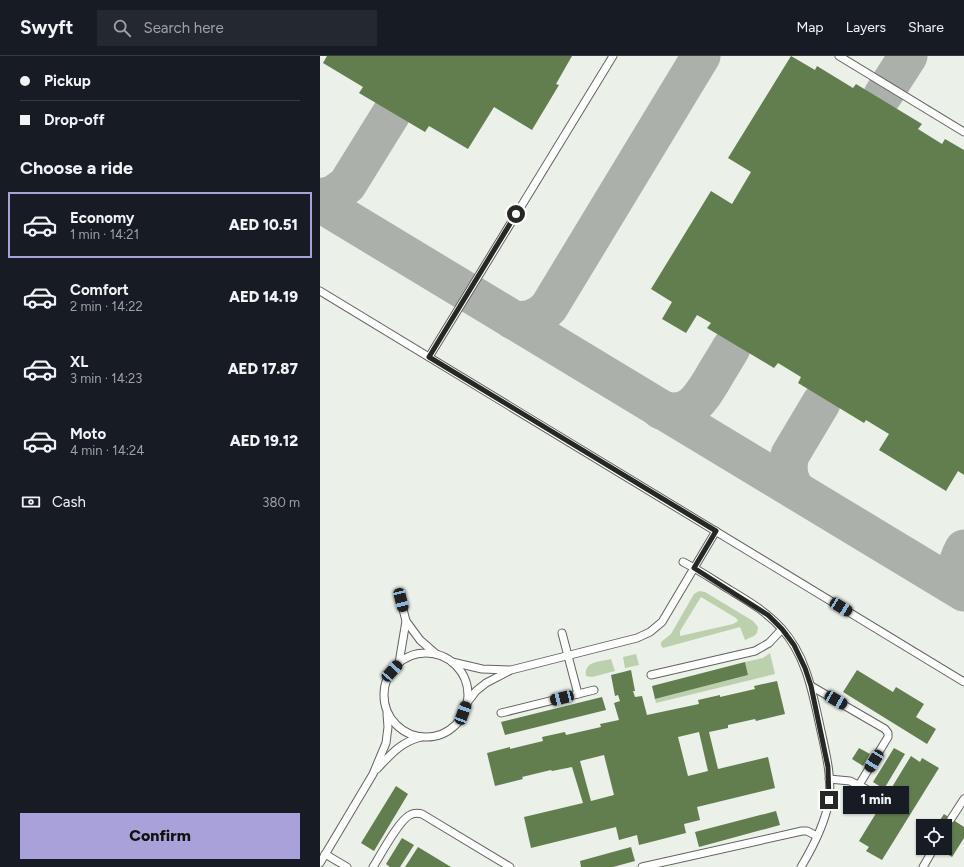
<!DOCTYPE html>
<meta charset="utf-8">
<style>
:root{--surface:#171b24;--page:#242831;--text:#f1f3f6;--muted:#9ea1a6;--line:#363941;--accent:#a9a2da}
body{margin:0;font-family:Figtree,sans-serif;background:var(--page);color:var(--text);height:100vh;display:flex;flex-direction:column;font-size:15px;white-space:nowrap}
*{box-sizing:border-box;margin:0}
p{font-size:13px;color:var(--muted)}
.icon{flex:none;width:22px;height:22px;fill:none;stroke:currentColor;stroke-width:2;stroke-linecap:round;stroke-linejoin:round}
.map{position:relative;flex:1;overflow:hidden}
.sheet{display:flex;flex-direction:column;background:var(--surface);width:320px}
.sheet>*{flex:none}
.banner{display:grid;align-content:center;height:88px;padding:0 20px;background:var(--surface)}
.controls{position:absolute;left:596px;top:763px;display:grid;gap:8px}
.controls a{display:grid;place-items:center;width:36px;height:36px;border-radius:0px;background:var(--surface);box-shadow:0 1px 3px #0004;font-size:20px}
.end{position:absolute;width:18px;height:18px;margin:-9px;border:5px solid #262825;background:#fff;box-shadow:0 0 0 2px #fff}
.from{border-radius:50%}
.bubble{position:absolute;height:28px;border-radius:0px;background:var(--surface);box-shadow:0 1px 3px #0004;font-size:13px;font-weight:800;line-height:28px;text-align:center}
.car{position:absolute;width:12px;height:24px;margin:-12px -6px;border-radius:5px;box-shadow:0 0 3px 1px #0007;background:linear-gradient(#222 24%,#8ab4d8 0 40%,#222 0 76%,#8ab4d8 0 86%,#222 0)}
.banner b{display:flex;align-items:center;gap:14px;height:38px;font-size:15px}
.banner b+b{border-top:1px solid var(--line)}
.banner i{width:10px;height:10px;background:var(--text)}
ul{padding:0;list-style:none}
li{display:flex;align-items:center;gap:12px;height:66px;margin:0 8px 6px;padding:0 12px;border:2px solid transparent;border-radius:0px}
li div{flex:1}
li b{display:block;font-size:15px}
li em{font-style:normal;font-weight:800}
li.active{border-color:var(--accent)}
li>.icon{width:36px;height:36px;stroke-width:1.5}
h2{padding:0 20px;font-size:18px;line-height:48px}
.pay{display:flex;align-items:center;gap:10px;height:44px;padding:0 20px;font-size:15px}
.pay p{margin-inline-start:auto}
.primary-button{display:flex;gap:8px;margin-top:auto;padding:8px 20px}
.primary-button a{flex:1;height:46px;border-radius:0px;background:var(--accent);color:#111;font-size:16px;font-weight:800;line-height:46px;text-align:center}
header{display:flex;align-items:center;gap:24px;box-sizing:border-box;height:56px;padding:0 20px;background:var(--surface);border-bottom:1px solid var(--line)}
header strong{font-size:19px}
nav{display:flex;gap:22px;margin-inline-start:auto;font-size:14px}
.search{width:280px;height:36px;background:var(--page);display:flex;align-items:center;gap:10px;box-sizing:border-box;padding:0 14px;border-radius:0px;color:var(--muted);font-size:15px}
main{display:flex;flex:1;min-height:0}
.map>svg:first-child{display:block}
</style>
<header>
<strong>Swyft</strong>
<div class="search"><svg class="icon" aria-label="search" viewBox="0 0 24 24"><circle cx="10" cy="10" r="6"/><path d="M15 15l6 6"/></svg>Search here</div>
<nav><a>Map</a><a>Layers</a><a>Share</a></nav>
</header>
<main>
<section class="sheet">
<div class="banner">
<b><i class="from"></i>Pickup</b>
<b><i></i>Drop-off</b>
</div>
<h2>Choose a ride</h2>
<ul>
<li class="active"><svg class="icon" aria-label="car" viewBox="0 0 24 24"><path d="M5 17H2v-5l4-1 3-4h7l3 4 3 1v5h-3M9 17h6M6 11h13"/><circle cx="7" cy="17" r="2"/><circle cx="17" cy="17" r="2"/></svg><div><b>Economy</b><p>1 min · 14:21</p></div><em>AED 10.51</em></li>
<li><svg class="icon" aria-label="car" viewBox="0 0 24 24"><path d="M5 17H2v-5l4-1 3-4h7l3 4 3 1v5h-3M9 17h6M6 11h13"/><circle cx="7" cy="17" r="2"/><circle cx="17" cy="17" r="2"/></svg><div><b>Comfort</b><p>2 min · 14:22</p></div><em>AED 14.19</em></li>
<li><svg class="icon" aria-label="car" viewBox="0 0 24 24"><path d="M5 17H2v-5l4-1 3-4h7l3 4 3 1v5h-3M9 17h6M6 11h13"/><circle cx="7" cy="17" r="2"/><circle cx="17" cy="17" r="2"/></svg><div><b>XL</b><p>3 min · 14:23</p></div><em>AED 17.87</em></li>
<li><svg class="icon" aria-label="car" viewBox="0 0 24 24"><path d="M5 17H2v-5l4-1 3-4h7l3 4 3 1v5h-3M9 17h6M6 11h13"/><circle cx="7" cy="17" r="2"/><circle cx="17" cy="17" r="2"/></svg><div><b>Moto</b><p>4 min · 14:24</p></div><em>AED 19.12</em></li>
</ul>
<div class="pay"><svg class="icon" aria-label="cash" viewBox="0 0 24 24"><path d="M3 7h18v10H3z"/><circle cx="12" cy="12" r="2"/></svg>Cash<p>380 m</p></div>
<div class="primary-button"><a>Confirm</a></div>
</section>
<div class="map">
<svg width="644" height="811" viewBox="0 0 644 811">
<rect width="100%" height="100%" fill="#ebf0e8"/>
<g fill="#bcd0ae" fill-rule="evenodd">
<path d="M379,535L385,536L433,565L438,571L437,577L434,580L425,584L420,571L343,592L341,589V586L351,578L374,538ZM381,541L416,562L418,565L413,568L360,580V575Z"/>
<path d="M450,597L455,618L336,647L335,643L428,619L425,606L443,602Z"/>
<path d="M316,598L319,609L305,612L303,601Z"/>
<path d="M291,603L295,615L272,621L266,620C264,605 279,606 291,603Z"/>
</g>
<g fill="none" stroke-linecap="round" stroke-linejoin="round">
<g stroke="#acb0aa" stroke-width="39">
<path d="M563,39L588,0"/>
<path d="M0,142L13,139L27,129L71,58"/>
<path d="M0,147L644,536"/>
<path d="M193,264C208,266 219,262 229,251L381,0"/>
<path d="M341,354C369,362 379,345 392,324C398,313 405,303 411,292"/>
<path d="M477,435C468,425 466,413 470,399L501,347"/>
<path d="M644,493C636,507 635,521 644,535"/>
</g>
</g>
<g fill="#627e4f" fill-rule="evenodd">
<path d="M7,0H252L236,28L239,29L212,74L174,51L148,93L109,70L105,76L39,37L43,31L3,7Z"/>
<path d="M471,0L495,14L497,10L533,32L536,28L602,68L598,73L622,88L625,83L644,94V419L638,415L626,435L559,394L569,378L546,364L544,367L478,327L481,321L458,307L454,312L387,272L391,267L377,259L366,277L342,263L352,246L331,233L391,135L412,148L431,116L408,102Z"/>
<path d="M425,606L428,619L335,643L332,630Z"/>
<path d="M311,614L315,635H313L315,641L322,640L327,659L379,648L378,644L400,639V641L435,633L434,630L457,625L465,658L436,665L435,663L408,669V672L389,676L398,713L448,701L455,732L377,751L380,764L364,768L366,777L319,789L317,779L299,784L296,771L211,792L204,761L263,747L252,711L232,715L231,714L202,721L203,723L175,730L167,697L190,691V693L223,685L222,681L245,676L246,679L281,671L280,668L299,664L294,647L300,645L298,639L295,640L291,619ZM379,676L388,715L368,720L358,681ZM284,699L294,739L271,745L260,705Z"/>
<path d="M537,614L573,636L576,631L604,648L596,661L616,673L607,688L523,636Z"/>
<path d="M282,641L286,654L185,679L181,666Z"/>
<path d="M539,692L550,698L543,710L532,703Z"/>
<path d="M574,692L585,698L564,733L553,726Z"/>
<path d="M591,700L600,706L602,702L619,712L562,804L546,795L549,791L539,785Z"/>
<path d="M76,730L88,738L54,795L41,787Z"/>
<path d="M456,755L460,769L379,791L375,776Z"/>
<path d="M624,758L644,771V782L632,801L617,792H625V770H616Z"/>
<path d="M82,782L94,789L80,811H70L66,808Z"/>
<path d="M98,791L131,811H85Z"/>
<path d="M311,791L315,805L293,811H261L260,805Z"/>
</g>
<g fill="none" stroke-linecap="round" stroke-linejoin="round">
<g stroke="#60655e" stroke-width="9">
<g id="service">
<path d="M519,0L644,76"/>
<path d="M0,235L644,626"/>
<path d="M109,301L293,0"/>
<path d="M363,506C379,514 395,525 410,534C428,545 447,556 461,572C487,600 493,639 501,675C506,698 512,721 509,744C505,768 493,791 481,811"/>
<path d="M86,565L100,584L116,598"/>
<path d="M242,577L258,638"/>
<circle cx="106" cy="639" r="42"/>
<path d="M132,606L162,613L190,614"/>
<path d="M79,607L86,565L81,545"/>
<path d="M331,619L435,595L449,587L462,573"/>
<path d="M491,630L565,673L568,677V681L539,729"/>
<path d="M146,648L156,635L166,627L191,614L317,582L330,576L342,566L396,475"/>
<path d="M181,657L274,634"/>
<path d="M57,713C71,698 81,686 101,681"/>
<path d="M509,723L530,725L546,733"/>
<path d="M631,763L644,743"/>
<path d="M5,798L27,811"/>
<path d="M0,807L53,718L66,687L68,671L67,658"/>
<path d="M53,811C60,800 79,764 90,759C94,757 98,757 102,758L190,811"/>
<path d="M322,811L482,775H487L497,780"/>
<path d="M603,811L614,792"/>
</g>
</g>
<use href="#service" stroke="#fff" stroke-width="7"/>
</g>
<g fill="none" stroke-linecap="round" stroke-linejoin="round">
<path stroke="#262825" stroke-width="5" d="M196,158L109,301L396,475L374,512L448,559L462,573L474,589L485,612L491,630L508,711L509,744"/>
</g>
</svg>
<div class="controls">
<a><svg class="icon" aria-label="locate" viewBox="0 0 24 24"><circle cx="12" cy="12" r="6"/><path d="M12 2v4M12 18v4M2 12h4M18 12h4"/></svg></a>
</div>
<i class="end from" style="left:196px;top:158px"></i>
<i class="end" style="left:509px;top:744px"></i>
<div class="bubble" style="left:523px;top:730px;width:66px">1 min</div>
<i class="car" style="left:81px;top:544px;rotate:166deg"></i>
<i class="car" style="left:521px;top:551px;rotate:121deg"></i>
<i class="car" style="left:72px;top:615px;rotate:42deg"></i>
<i class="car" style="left:242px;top:642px;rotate:256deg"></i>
<i class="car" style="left:516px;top:644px;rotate:120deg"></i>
<i class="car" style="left:143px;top:657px;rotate:20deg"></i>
<i class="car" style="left:554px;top:705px;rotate:212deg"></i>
</div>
</main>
